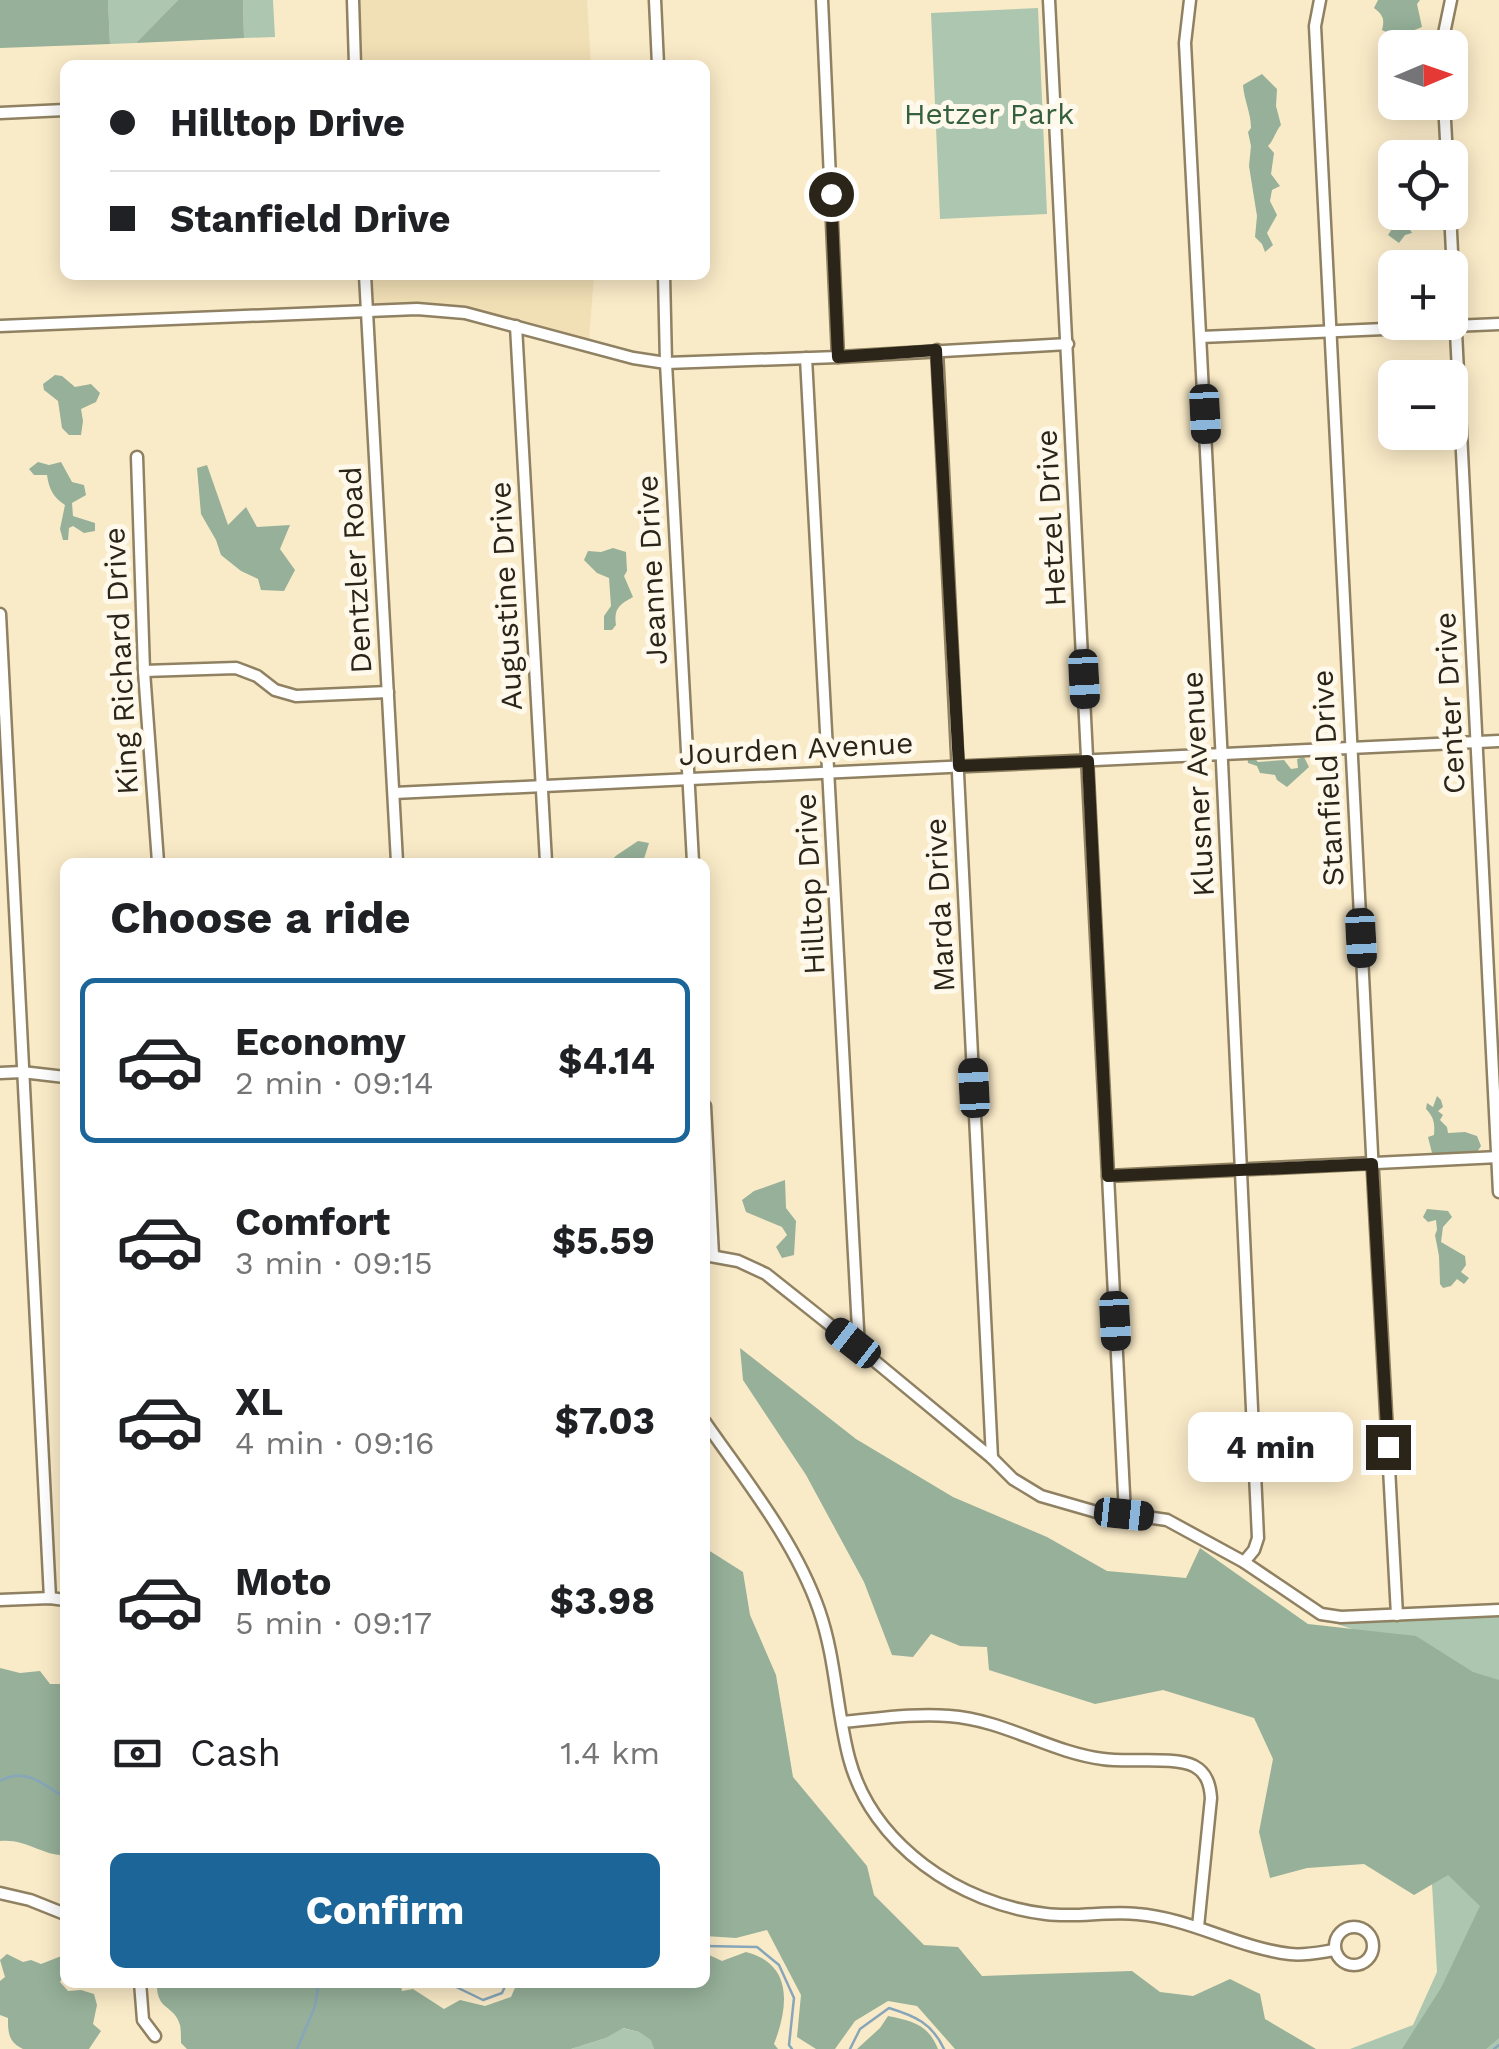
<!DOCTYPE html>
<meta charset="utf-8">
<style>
:root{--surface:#fff;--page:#f6f6f6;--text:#202124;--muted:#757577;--line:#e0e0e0;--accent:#1b6598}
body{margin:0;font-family:"Work Sans",sans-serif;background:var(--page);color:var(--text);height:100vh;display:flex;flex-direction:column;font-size:38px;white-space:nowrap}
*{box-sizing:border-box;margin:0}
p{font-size:32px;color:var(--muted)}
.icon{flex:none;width:55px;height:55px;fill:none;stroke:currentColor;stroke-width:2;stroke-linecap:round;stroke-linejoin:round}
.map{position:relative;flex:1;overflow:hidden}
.side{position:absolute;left:60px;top:858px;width:650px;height:1130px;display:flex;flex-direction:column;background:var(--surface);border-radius:15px;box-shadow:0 5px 25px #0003}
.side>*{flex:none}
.banner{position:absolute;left:60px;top:60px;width:650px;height:220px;border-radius:15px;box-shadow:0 5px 25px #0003;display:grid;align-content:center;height:220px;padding:0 50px;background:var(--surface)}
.needle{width:65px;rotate:88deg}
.buttons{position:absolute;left:1378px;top:30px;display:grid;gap:20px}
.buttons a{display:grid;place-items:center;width:90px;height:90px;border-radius:15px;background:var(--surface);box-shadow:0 5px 25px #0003;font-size:50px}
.end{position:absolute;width:45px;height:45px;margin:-22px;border:12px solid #2a2518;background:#fff;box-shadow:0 0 0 5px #fff}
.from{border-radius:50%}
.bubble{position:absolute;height:70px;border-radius:15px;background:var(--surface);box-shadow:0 5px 25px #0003;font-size:32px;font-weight:700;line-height:70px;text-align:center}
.car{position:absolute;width:30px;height:60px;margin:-30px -15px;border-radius:12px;box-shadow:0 0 8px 2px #0007;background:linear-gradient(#222 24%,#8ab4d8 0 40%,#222 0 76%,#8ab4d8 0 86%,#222 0)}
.banner b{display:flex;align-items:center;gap:35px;height:95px;font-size:38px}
.banner b+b{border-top:2px solid var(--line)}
.banner i{width:25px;height:25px;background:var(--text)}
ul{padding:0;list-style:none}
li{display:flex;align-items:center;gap:30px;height:165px;margin:0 20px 15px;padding:0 30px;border:5px solid transparent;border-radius:15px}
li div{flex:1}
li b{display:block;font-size:38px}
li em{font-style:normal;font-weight:700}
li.on{border-color:var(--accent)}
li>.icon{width:90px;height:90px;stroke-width:1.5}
h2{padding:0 50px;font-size:45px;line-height:120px}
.pay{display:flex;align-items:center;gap:25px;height:110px;padding:0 50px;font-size:38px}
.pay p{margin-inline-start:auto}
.primary-button{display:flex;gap:20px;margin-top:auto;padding:20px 50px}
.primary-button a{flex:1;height:115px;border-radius:15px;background:var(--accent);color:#fff;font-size:40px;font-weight:700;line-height:115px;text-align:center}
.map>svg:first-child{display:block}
</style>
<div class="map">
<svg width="1499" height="2049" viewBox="0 0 1499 2049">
<rect width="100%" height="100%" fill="#faebc8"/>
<g fill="#f1dfb5">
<path d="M358,0H587L591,65H361Z"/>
<path d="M372,275H594L589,340L498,315L442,308L373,304Z"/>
</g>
<g fill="#acc6b0">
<path d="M108,0H178L136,43L110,44Z"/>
<path d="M243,0H273L275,37L244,38Z"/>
<path d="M1038,8L1047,214L940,219L931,13Z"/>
<path d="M1499,1607V2049H1350L1413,2025L1437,1972L1430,1849L1445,1658L1311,1616Z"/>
<path d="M622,2028L639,2032L652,2040L654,2049H571L606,2038Z"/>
</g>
<g fill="#96b099">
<path d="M0,0H108L110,44L0,48Z"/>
<path d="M178,0H243L244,38L136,43Z"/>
<path d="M1378,0H1420L1417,4L1422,27L1412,31L1409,37H1397L1382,30C1385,19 1383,15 1374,8Z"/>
<path d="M1262,74L1277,89L1276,106L1281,125C1275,132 1274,140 1268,146L1274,153L1271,174L1280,186L1272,190L1270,201L1277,215L1267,233L1273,245L1265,252L1262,244L1255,237L1257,216L1249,166L1251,146L1248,132L1251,128C1251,113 1244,100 1243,85Z"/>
<path d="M1395,177V212L1403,213L1408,218L1407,225L1412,233L1405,235L1399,243L1388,235L1392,229L1381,213L1393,198L1385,187Z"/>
<path d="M55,375L62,376L75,387L91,384L100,393L96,402L81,409L83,421L81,435H69L62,428L58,401L44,390L43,384Z"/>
<path d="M38,462L49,465L61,462L72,482L84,485L86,495L72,503L73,516L95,523V531L84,533L73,526L69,528L68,540H63L60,529L65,505C53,497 49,489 47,475H34L29,469Z"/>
<path d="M207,465L228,525L246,507L257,527L290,525L280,549L295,570L284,591L261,590L258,579L241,571L221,555L216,540L201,514L197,468Z"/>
<path d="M613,548L626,552L627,571L624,576L633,597C619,605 614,608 616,625L612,630H604V616L611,606L609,578L597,573L584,560L588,551L601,552Z"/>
<path d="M1247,755H1252L1258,762L1284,760L1291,769L1298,768L1297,759L1304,757L1309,767L1287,787L1277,780L1275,775L1260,773L1257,766L1248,763Z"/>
<path d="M638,841L649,843L643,862H609L617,855Z"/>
<path d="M1437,1096L1441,1100L1443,1107L1438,1111L1443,1115L1440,1120L1447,1127L1448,1133L1465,1132L1477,1136L1481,1146L1475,1155L1442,1156L1432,1153L1428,1137L1434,1135C1435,1124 1434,1117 1426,1109L1427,1103L1433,1107Z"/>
<path d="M785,1180L786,1208L796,1221L794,1255L782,1258L776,1247L787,1235L782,1227L746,1212L742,1200L754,1191Z"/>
<path d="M1427,1209L1448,1211L1452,1217L1443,1227L1441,1242L1465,1256L1466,1265L1461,1272L1469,1278L1464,1284L1457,1279L1451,1286L1443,1288L1440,1284L1439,1256L1435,1235L1437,1230L1436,1220L1428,1222L1423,1217Z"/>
<path d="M740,1348L856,1439L953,1497L1047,1537L1107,1571L1186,1578L1200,1548L1308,1624L1416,1636L1473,1672L1499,1680V2038L1486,2049H1402L1441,1988L1480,1906L1448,1875L1414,1895L1364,1864L1307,1868L1270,1878L1259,1832L1273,1759L1254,1718L1163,1690L1095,1704L989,1670L987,1647L960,1646L931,1634L913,1657L892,1655L864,1582L806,1475L743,1380Z"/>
<path d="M705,1548L743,1572L750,1615L776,1675L793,1777L867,1866L874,1895L924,1945L958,1947L982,1976L1132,1971L1160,1992L1193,1996L1230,1979L1260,1994L1265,2019L1316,2049H955L917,2006L888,2001L855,2021L835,2049H816L797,2037L801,1995L767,1930L736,1938L705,1936Z"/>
<path d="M0,1668L20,1673L40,1671L50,1684H65V1855C43,1856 25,1838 0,1841Z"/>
<path d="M746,1952C794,1964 788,2008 774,2044L778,2049H654L651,2040L639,2032L623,2028L606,2038L571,2049H187L181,2043C181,2039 181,2029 180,2025C174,2004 156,2011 157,1983L400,1982L402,1991L413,1989L444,2009L460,2000L485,2006L511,1997L517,1983L705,1982V1953L722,1961Z"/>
<path d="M7,1954L23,1962L31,1960L41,1964L64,1955L65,1972L60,1982L68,1991L81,1990L94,1994L97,2005L93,2024L101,2031L89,2049H23C8,2042 8,2032 8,2018L0,2015V1981L5,1977L0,1960Z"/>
<path d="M888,2016C912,2021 928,2024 938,2049H857L880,2028Z"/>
</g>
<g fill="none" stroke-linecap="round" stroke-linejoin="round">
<g stroke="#87a6b9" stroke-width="2.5">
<path d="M0,1781C25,1767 44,1784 65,1798"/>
<path d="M705,1946L757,1947L779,1965L794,1998L789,2045L792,2049"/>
<path d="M446,1982L483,2000L502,1993L507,1982"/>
<path d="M297,2049L315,2006L319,1982"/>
<path d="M850,2049L860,2029L889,2008C915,2016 932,2023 944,2049"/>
<path d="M1494,2049L1499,2045"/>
</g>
<g stroke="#8f8161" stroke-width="15">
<g id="street">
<path d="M353,0L355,65"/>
<path d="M655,0L658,65"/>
<path d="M822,0L838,357"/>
<path d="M1049,0L1125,1514"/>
<path d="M1190,0L1185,43L1222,762L1258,1538L1254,1550L1244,1562"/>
<path d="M1320,0L1315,26L1373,1173L1397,1615"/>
<path d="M1441,48L1451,0"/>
<path d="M1444,102L1447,158"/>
<path d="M0,113L65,110"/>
<path d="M1450,212L1499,1192"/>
<path d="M365,275L397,862"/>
<path d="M664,275L666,363L693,862"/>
<path d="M0,326L417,309L465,313L633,358L666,363L838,357L1068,344"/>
<path d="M516,326L546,862"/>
<path d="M1201,337L1499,324"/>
<path d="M937,350L992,1458"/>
<path d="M806,358L859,1348"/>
<path d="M137,457L144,671L158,862"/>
<path d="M0,614L50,1598"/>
<path d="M144,671L236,668L257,676L275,690L296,696L388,692"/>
<path d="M394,793L1499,741"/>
<path d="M0,1073L22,1072L65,1077"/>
<path d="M705,1106L713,1255"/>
<path d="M1108,1176L1499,1157"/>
<path d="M705,1255L738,1261L766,1274L859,1348L992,1458L1013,1479L1041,1496L1100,1513L1125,1514L1167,1520L1244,1562L1321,1614L1341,1617L1499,1610"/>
<path d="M705,1422C746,1481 795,1541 819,1610C836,1659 836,1708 849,1758C872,1845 960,1904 1046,1914C1075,1918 1107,1911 1137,1914C1190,1918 1238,1948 1290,1954C1305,1956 1321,1952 1335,1950"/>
<path d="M0,1600L50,1598L65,1600"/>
<path d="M843,1722C877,1719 914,1713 949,1716C1005,1720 1049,1752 1103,1759C1127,1763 1174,1756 1194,1766C1207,1773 1210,1785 1211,1798L1198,1927"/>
<path d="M0,1893L30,1900L65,1914"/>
<circle cx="1354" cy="1946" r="19"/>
<path d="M140,1982L143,2020L155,2036"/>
</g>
</g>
<use href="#street" stroke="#fff" stroke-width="10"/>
</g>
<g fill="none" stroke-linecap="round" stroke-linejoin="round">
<path stroke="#2a2518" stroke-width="12" d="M831,194L838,357L936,350L959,766L1088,761L1108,1176L1372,1164L1388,1447"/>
</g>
<g text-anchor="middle" stroke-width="10" stroke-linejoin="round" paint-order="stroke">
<g font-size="30" fill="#35603e" stroke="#fff9eb">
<text x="989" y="124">Hetzer Park</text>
</g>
<g font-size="30" fill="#2a2518" stroke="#fff9eb">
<text transform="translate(1051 518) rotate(-93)" y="10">Hetzel Drive</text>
<text transform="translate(356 570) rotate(-93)" y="10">Dentzler Road</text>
<text transform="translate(652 570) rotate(-93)" y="10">Jeanne Drive</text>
<text transform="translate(506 596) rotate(-93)" y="10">Augustine Drive</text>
<text transform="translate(121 661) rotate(-93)" y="10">King Richard Drive</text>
<text transform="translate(1450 703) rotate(-93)" y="10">Center Drive</text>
<text transform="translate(796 749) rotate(-3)" y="10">Jourden Avenue</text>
<text transform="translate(1328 778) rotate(-93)" y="10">Stanfield Drive</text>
<text transform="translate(1198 784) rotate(-93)" y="10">Klusner Avenue</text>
<text transform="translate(810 884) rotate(-93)" y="10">Hilltop Drive</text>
<text transform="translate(940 905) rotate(-93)" y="10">Marda Drive</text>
</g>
</g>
</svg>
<div class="buttons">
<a><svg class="needle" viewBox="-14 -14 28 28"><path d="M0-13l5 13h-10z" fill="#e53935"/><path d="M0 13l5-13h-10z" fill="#757577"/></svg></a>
<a><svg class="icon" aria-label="locate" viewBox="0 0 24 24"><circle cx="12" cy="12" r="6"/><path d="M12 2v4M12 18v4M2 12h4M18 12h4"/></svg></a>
<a>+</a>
<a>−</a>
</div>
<i class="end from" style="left:831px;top:194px"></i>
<i class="end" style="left:1388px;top:1447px"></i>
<div class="bubble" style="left:1188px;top:1412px;width:165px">4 min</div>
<i class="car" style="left:1205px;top:414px;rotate:177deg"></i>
<i class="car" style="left:1084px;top:679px;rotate:177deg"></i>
<i class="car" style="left:1361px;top:938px;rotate:177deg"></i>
<i class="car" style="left:974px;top:1088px;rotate:357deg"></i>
<i class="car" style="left:1115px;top:1321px;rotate:177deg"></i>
<i class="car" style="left:853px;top:1343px;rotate:308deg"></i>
<i class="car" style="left:1124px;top:1514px;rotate:96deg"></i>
<div class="banner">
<b><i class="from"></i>Hilltop Drive</b>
<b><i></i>Stanfield Drive</b>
</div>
<section class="side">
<h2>Choose a ride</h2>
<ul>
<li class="on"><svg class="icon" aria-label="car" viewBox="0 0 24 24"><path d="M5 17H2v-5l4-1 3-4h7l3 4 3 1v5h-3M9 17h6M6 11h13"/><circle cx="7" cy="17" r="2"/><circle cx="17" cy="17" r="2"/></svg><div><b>Economy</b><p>2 min · 09:14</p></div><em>$4.14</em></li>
<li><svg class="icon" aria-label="car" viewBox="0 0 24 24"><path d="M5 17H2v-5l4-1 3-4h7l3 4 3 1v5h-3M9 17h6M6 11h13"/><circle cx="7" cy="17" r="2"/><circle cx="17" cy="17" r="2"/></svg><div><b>Comfort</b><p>3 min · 09:15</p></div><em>$5.59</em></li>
<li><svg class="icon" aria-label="car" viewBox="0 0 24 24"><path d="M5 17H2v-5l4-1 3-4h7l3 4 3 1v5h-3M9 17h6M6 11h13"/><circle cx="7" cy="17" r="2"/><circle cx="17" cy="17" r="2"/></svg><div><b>XL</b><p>4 min · 09:16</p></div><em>$7.03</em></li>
<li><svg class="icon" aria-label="car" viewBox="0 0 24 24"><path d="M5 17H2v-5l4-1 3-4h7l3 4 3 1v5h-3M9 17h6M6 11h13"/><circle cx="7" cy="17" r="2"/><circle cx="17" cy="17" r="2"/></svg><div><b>Moto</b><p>5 min · 09:17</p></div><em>$3.98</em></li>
</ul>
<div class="pay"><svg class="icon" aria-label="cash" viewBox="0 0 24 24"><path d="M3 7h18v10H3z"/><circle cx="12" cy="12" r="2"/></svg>Cash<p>1.4 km</p></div>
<div class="primary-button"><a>Confirm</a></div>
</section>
</div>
